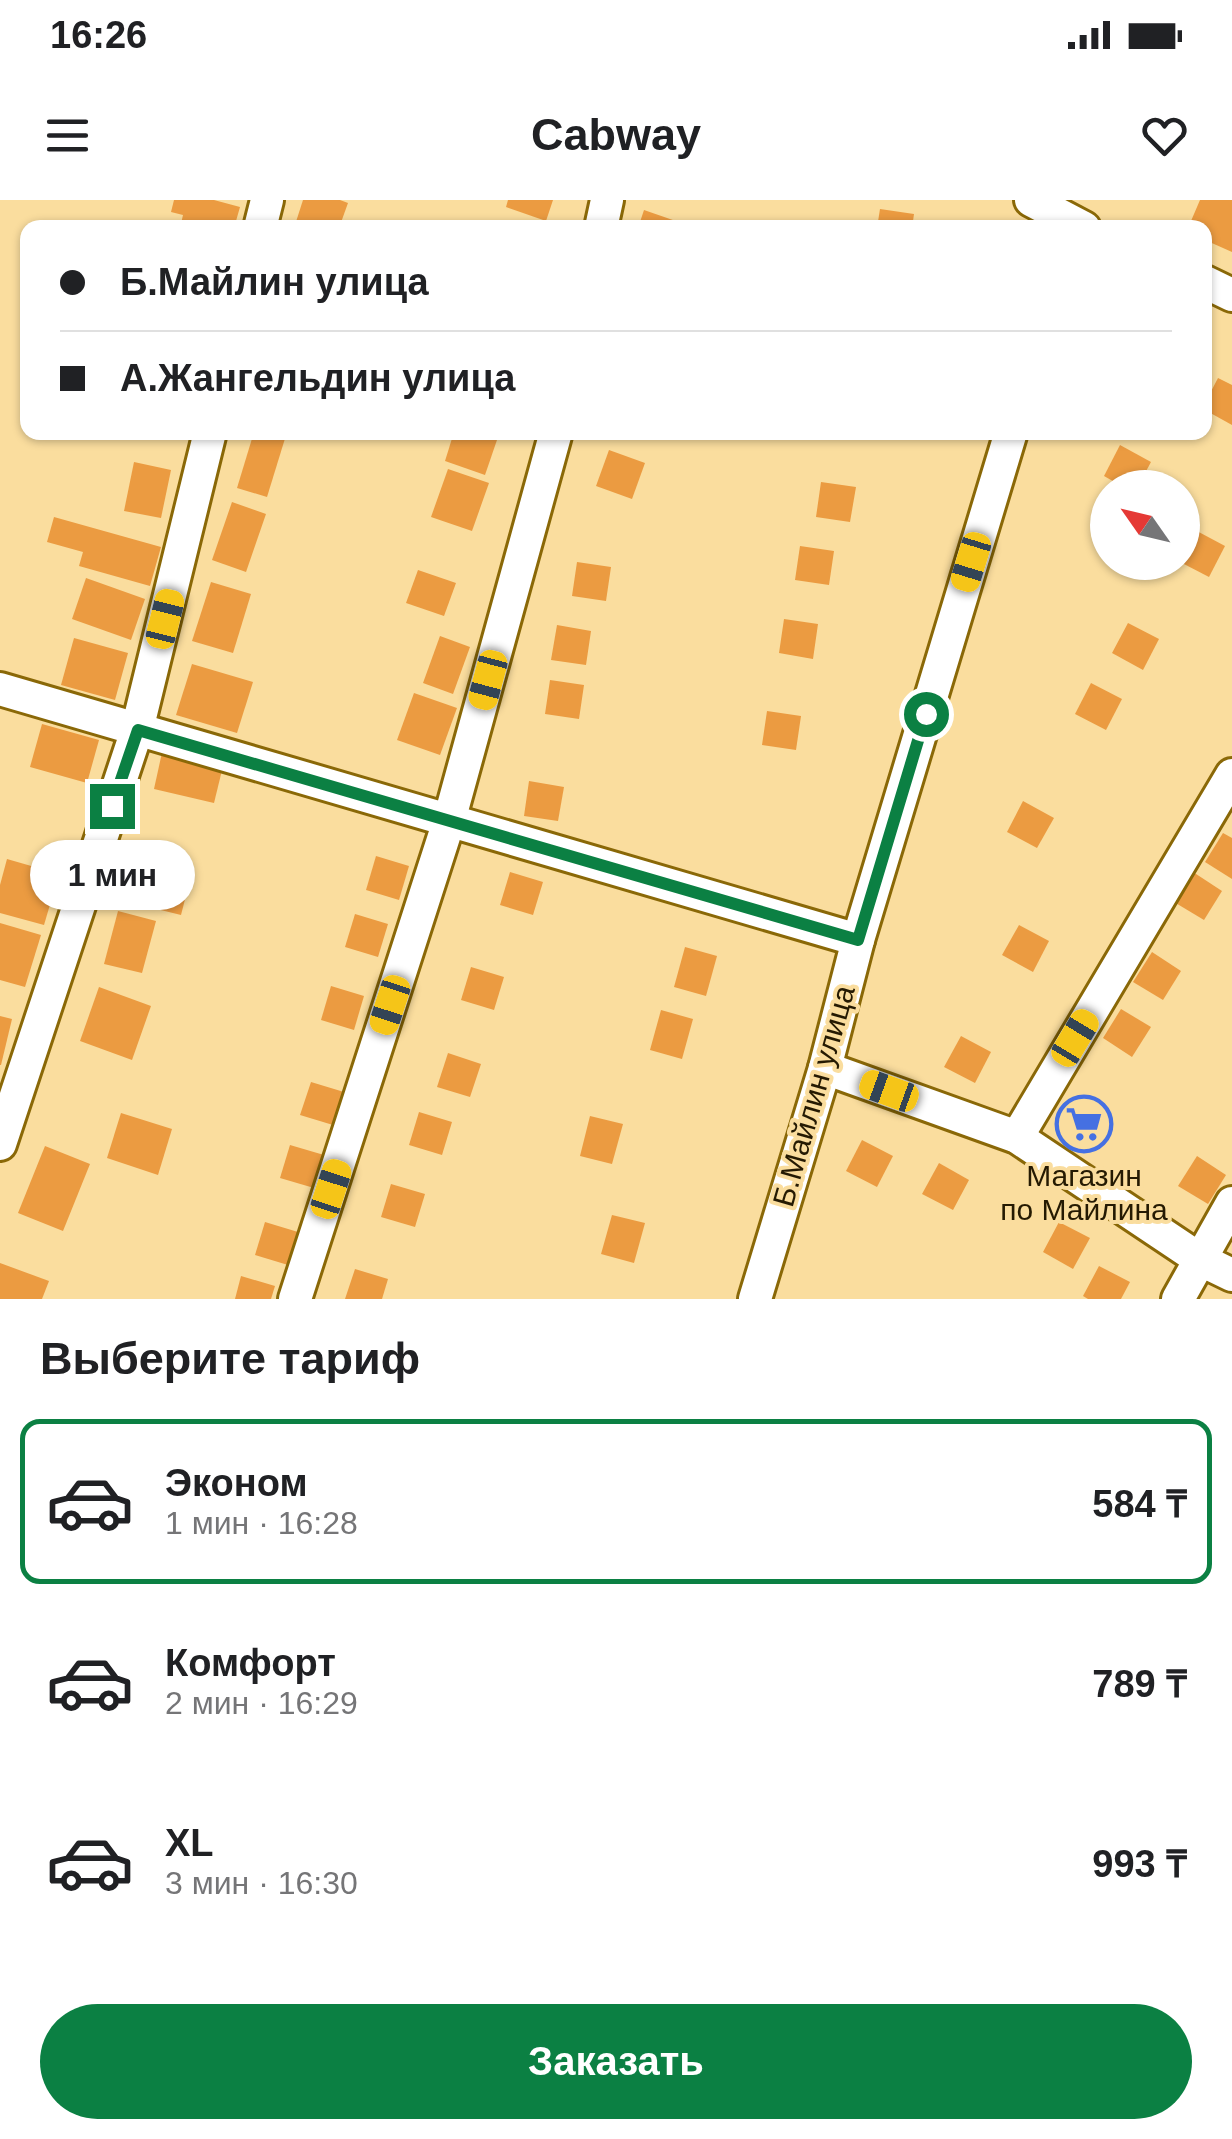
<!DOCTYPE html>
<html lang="ru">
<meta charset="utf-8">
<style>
:root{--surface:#fff;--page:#f6f6f6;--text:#202124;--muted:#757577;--line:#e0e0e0;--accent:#0b8043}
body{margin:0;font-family:Helvetica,sans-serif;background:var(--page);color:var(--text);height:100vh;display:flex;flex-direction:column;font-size:38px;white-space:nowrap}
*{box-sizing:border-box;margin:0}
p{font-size:32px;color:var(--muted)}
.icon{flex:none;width:55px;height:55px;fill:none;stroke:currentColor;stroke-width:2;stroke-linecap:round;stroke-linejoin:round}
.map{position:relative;height:1099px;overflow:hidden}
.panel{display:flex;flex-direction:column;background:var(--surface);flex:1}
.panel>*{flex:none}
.banner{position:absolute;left:20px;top:20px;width:1192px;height:220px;border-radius:20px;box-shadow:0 2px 8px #0004;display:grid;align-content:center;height:220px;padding:0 40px;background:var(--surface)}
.needle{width:65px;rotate:304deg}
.fabs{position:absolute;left:1090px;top:270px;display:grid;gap:20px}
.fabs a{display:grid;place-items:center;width:110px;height:110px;border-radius:50%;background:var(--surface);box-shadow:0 2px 8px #0004;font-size:50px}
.end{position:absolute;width:45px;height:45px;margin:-22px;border:12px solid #0b8043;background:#fff;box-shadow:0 0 0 5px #fff}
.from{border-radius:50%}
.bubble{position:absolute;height:70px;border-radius:35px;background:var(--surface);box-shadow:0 2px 8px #0004;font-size:32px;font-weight:700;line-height:70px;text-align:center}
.car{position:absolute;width:30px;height:60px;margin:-30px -15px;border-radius:12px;box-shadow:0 0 8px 2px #0007;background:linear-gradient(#f5c518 24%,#345 0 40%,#f5c518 0 76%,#345 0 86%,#f5c518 0)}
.banner b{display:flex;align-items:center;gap:35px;height:95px;font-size:38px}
.banner b+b{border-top:2px solid var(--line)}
.banner i{width:25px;height:25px;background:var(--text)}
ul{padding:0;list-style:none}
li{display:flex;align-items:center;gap:30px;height:165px;margin:0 20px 15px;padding:0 20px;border:5px solid transparent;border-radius:20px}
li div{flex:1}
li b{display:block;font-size:38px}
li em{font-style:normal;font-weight:700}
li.selected{border-color:var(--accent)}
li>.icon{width:90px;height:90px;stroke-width:1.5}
h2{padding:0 40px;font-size:45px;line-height:120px}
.action{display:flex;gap:20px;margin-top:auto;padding:20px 40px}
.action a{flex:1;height:115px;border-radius:60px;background:var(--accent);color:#fff;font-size:40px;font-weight:700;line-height:115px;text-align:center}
.status{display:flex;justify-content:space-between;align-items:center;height:70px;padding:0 50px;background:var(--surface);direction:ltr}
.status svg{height:28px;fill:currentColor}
header{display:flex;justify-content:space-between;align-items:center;height:130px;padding:0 40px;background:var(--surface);font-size:45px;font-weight:700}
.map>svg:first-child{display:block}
</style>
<div class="status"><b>16:26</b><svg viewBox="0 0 49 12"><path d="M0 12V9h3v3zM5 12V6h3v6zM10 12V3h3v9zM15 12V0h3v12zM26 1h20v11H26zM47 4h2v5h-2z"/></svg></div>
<header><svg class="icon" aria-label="menu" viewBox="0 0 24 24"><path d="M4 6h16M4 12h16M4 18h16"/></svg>Cabway<svg class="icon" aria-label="heart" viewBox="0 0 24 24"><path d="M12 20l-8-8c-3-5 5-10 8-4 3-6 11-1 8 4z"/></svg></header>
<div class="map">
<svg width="1232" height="1099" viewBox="0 0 1232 1099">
<rect width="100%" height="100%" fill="#fadd9e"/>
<g fill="#eb9b41">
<path d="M174,0H214L240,7L234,28H180L183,15L171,12Z"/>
<path d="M303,0H340L348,3L339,28H294Z"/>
<path d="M508,0H553L546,21L506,7Z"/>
<path d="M1200,0H1232V52L1205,40V28H1188Z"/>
<path d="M880,9L914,14L912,28H877Z"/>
<path d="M644,10L693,27V28H638Z"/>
<path d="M1218,178L1232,185V225L1205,210V203Z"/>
<path d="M254,232H287L267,297L237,288Z"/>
<path d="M454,232H486L498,237L485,275L445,261Z"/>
<path d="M1120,245L1151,262L1137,288H1125L1104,276Z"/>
<path d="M609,250L645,263L632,299L596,286Z"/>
<path d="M134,262L171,270L161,318L124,311Z"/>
<path d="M448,269L489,283L472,331L431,317Z"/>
<path d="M821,282L856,287L850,322L816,317Z"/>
<path d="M232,302L266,314L246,372L212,360Z"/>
<path d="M54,317L161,347L150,386L79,366L83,352L47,342Z"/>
<path d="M1195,330L1225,346L1209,377L1182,363V353Z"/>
<path d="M800,346L834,351L829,385L795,380Z"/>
<path d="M577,362L611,367L606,401L572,396Z"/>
<path d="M418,370L456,383L444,416L406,403Z"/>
<path d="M86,378L145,399L131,440L72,419Z"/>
<path d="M211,382L251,394L233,453L192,441Z"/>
<path d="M784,419L818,424L813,459L779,453Z"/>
<path d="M1128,423L1159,439L1143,470L1112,453Z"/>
<path d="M557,425L591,431L586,465L551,460Z"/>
<path d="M440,436L470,447L453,494L423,483Z"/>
<path d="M74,438L128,453L115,500L61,485Z"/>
<path d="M192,464L253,482L237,533L176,515Z"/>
<path d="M550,480L584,485L579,519L545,514Z"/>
<path d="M1091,483L1122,499L1106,530L1075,514Z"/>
<path d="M414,493L457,508L440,555L397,540Z"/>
<path d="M767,511L801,516L796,550L762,545Z"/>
<path d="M42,524L99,540L87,583L30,567Z"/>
<path d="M163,548L224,562L214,603L154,589Z"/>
<path d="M529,581L564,587L558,621L524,616Z"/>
<path d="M1023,601L1054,618L1037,648L1007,632Z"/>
<path d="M1223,633L1232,638V679L1205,662Z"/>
<path d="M376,656L409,666L399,700L366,690Z"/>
<path d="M130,657L192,672L181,715L120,700Z"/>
<path d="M7,659L59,674L44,725L0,713V685Z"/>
<path d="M510,672L543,682L533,715L500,705Z"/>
<path d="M1193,672L1222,691L1204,720L1174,702Z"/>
<path d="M118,711L156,721L142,773L104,764Z"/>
<path d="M355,714L388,724L378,757L345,747Z"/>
<path d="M0,723L41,735L25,787L0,780Z"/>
<path d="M1019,725L1049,741L1033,772L1002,755Z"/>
<path d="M685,747L717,756L706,796L674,787Z"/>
<path d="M1152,752L1181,771L1163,800L1133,782Z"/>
<path d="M471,767L504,777L494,810L461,800Z"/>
<path d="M331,786L364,796L354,830L321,820Z"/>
<path d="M99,787L151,806L132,860L80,841Z"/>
<path d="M1121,809L1151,827L1132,857L1103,838Z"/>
<path d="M661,810L693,819L682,859L650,850Z"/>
<path d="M0,816L12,819L1,865H0Z"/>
<path d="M961,836L991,852L975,883L944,867Z"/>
<path d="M448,853L481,864L470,897L437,887Z"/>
<path d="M311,882L344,892L333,925L300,915Z"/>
<path d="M419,912L452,922L442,955L409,945Z"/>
<path d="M121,913L172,929L158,975L107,958Z"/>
<path d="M590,916L623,924L612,964L580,956Z"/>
<path d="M862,940L893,956L877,987L846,971Z"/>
<path d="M290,945L324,955L314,988L280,978Z"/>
<path d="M45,946L90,964L63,1031L18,1013Z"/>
<path d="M1197,956L1226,975L1208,1004L1178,986Z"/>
<path d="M939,963L969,980L953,1010L922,994Z"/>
<path d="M391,984L425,994L415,1027L381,1017Z"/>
<path d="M612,1015L645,1023L634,1063L601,1054Z"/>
<path d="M265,1022L298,1032L288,1065L255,1055Z"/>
<path d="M1059,1022L1090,1038L1073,1069L1043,1052Z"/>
<path d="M0,1063L49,1081L42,1099H0Z"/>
<path d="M1099,1066L1130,1082L1121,1099H1088L1083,1096Z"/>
<path d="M355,1069L388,1079L382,1099H345Z"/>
<path d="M241,1076L275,1086L271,1099H235Z"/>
</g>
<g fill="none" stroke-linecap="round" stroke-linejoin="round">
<g stroke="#8a6807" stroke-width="38">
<g id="minor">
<path d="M1031,0L1084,28"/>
<path d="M260,28L267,0"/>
<path d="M601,28L607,0"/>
<path d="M1205,82L1232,95"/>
<path d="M0,489L858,740"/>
<path d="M825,868L1017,937L1201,1060L1232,1075"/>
<path d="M1017,937L1232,575"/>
<path d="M0,944L137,530L210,232"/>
<path d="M295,1099L449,621L556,232"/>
<path d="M755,1099L825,868L858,740L1011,232"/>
<path d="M1178,1099L1232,1003"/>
</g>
</g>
<use href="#minor" stroke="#fff" stroke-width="32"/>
</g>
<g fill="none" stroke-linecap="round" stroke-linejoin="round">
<path stroke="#0b8043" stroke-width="12" d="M112,606L138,530L858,740L926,514"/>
</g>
<defs>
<g id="supermarket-ring" transform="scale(2.875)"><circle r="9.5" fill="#fadd9e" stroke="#4570e2" stroke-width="1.5"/><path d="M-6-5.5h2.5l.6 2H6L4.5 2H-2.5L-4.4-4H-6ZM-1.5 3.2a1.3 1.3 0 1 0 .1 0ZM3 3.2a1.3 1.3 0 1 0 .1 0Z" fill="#4570e2"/></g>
</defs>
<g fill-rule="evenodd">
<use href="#supermarket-ring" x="1084" y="924"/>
</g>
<g text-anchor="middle" stroke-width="8" stroke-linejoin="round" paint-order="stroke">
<g font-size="30" fill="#251a02" stroke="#fadd9e">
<text transform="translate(814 896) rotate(-74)" y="10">Б.Майлин улица</text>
</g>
<g font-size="30" fill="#251a02" stroke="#fadd9e">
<text x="1084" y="986">Магазин<tspan x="1084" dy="34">по Майлина</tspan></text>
</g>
</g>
</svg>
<div class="fabs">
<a><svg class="needle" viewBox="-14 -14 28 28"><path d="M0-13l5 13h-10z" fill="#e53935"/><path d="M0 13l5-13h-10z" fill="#757577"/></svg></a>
</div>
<i class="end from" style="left:926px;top:514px"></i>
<i class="end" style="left:112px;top:606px"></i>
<div class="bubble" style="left:30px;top:640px;width:165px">1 мин</div>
<i class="car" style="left:971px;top:362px;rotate:197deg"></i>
<i class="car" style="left:165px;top:419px;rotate:14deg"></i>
<i class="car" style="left:488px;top:480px;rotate:195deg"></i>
<i class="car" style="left:390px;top:805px;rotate:198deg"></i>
<i class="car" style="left:1075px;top:838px;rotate:31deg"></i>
<i class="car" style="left:889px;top:891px;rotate:290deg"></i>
<i class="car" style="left:331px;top:989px;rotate:18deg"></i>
<div class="banner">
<b><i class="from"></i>Б.Майлин улица</b>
<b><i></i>А.Жангельдин улица</b>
</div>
</div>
<section class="panel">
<h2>Выберите тариф</h2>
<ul>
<li class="selected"><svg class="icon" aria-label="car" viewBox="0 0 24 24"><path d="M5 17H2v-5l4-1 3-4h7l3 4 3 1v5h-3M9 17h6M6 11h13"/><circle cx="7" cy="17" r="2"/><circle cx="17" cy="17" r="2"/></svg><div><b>Эконом</b><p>1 мин · 16:28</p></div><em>584 ₸</em></li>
<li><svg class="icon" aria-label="car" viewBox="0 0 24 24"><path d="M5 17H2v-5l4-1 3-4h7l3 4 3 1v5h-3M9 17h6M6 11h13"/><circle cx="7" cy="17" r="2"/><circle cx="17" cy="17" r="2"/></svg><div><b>Комфорт</b><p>2 мин · 16:29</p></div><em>789 ₸</em></li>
<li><svg class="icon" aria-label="car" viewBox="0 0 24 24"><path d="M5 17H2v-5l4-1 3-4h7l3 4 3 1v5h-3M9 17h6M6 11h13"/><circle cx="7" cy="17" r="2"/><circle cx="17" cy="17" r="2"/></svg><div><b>XL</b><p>3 мин · 16:30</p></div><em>993 ₸</em></li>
</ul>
<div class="action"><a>Заказать</a></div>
</section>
